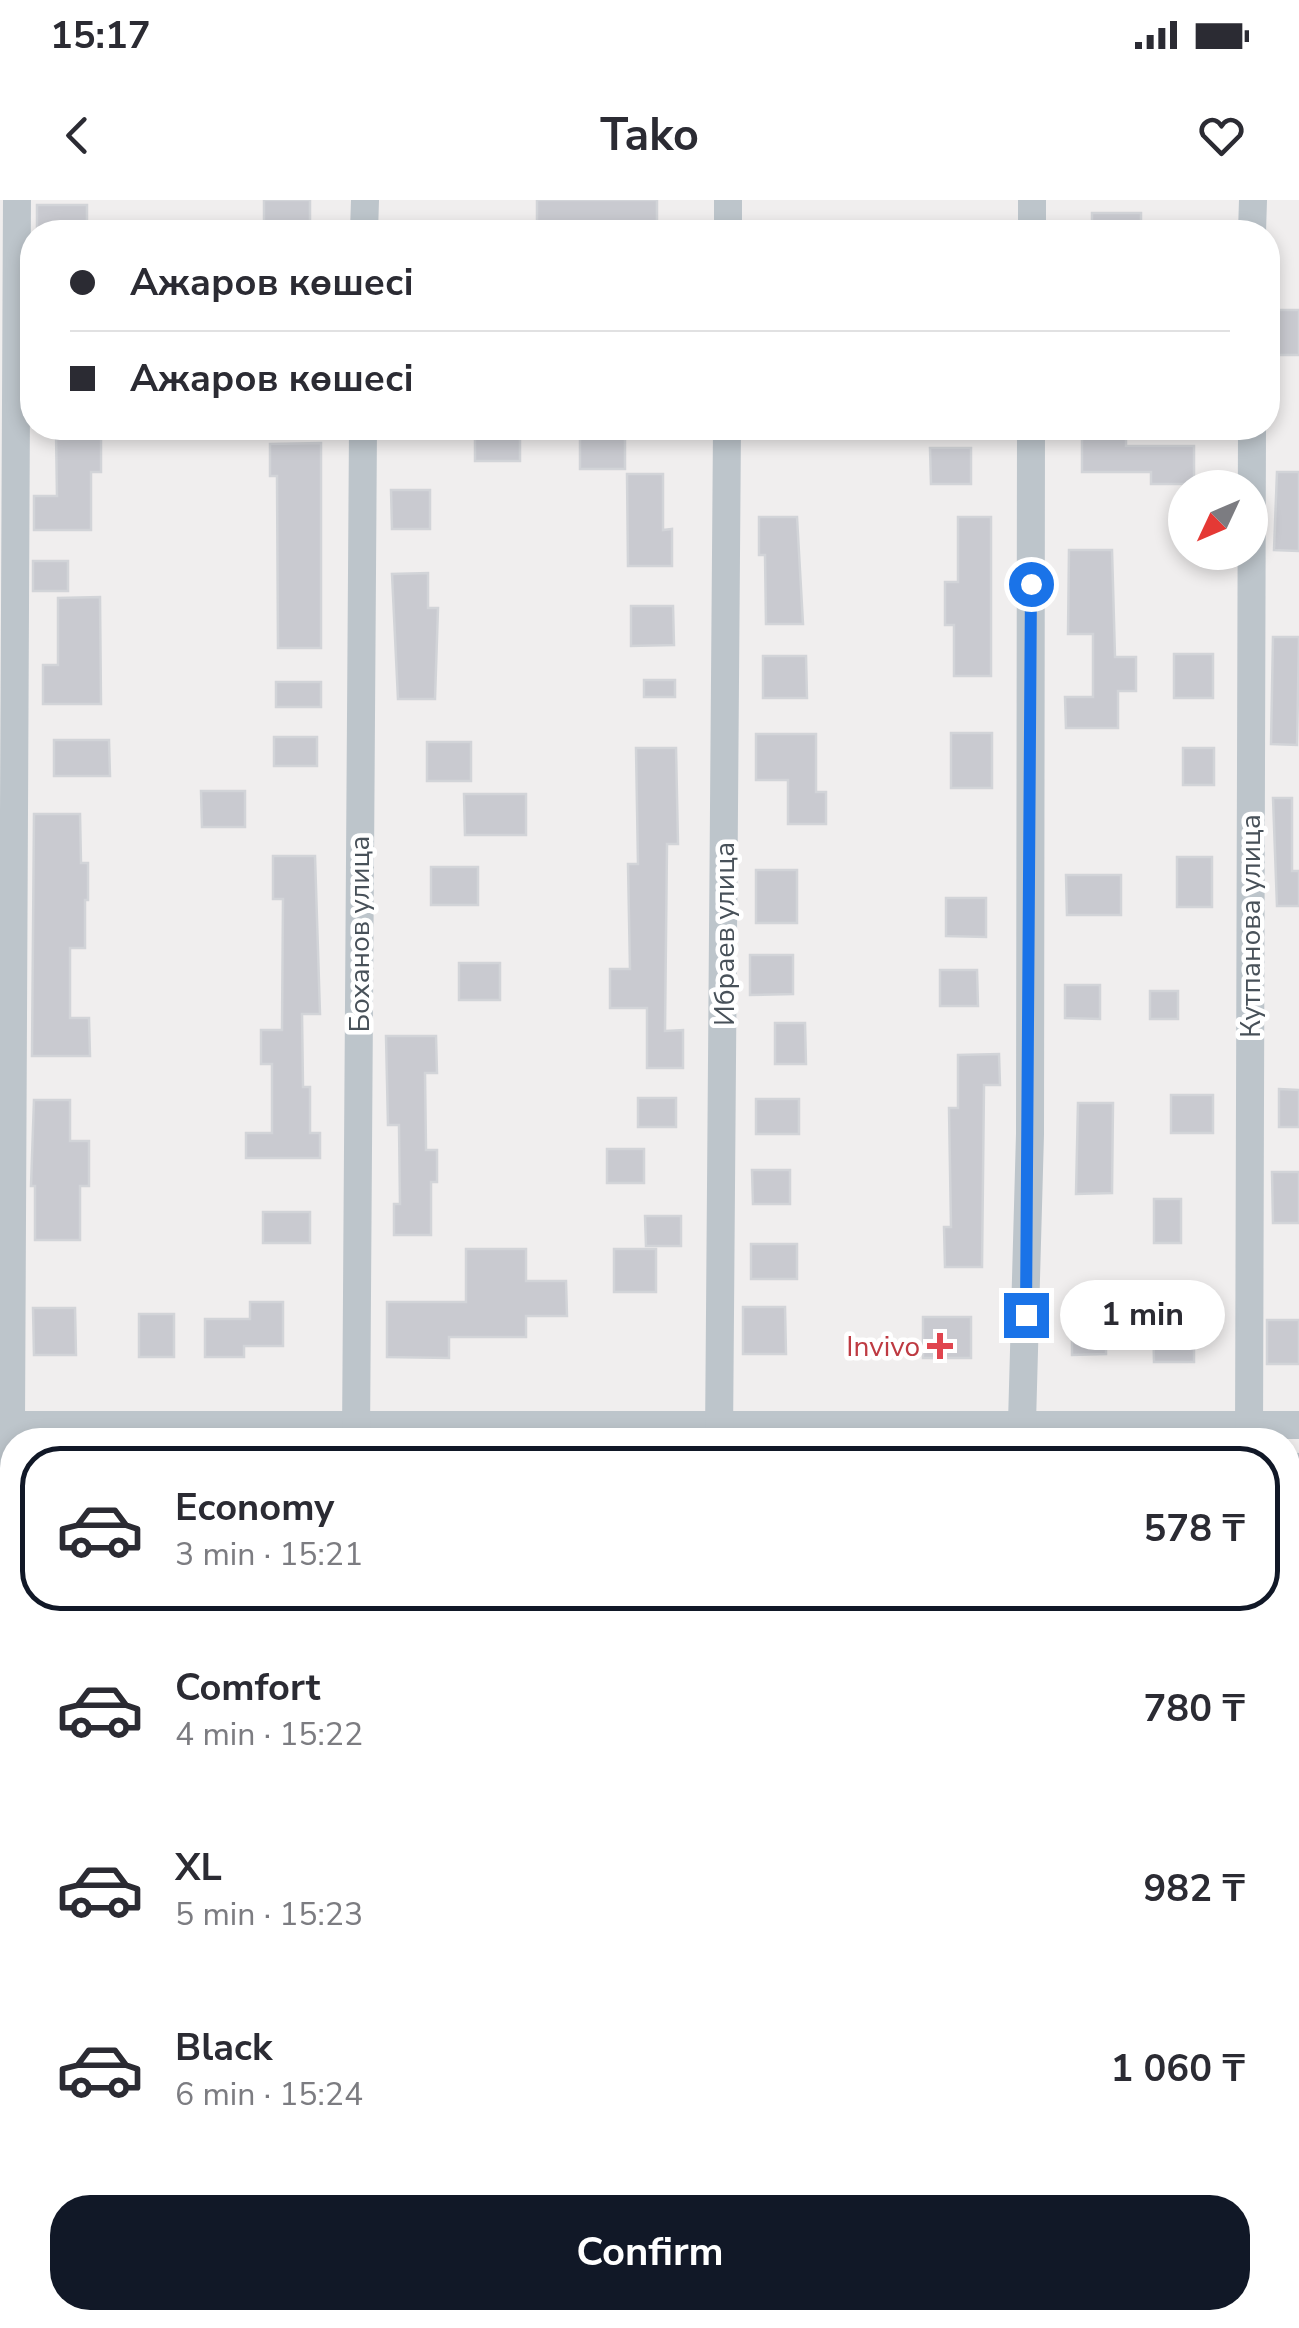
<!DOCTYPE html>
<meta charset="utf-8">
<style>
:root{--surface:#fff;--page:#f2f2f3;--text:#2b2b33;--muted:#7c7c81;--line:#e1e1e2;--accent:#111827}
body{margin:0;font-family:"Nunito Sans",sans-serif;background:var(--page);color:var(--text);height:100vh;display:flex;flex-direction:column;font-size:38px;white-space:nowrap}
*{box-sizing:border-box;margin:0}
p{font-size:32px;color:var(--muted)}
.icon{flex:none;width:55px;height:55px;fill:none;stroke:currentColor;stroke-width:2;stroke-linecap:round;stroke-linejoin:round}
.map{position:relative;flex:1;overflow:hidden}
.panel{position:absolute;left:0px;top:1228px;width:1300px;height:902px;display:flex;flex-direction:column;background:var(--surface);border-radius:40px 40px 0 0;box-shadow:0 5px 15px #0003}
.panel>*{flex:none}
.hud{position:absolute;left:20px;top:20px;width:1260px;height:220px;border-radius:40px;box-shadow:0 5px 15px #0003;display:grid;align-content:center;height:220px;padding:0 50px;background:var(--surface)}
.needle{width:65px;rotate:226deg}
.tools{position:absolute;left:1168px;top:270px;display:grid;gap:20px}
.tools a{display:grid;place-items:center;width:100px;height:100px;border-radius:50%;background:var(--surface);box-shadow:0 5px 15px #0003;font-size:50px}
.end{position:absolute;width:45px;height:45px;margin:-22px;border:12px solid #1a73e8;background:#fff;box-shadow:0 0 0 5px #fff}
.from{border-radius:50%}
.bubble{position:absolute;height:70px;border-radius:35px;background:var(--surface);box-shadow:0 5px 15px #0003;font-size:32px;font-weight:700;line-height:70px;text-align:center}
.hud b{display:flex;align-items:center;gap:35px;height:95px;font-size:38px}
.hud b+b{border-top:2px solid var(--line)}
.hud i{width:25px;height:25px;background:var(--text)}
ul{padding:18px 0 0;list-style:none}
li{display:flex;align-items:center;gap:30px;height:165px;margin:0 20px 15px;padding:0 30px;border:5px solid transparent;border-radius:40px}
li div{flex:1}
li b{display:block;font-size:38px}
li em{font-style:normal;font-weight:700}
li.active{border-color:var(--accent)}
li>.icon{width:90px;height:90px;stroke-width:1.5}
.button{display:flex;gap:20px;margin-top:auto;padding:20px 50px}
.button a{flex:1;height:115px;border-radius:40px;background:var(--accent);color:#fff;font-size:40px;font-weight:700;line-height:115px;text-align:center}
.status{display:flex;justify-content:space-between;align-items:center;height:70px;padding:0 50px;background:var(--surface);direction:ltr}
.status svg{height:28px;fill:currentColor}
header{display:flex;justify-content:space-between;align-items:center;height:130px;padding:0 50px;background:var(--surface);font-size:45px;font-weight:700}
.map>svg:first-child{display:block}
</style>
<div class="status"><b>15:17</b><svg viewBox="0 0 49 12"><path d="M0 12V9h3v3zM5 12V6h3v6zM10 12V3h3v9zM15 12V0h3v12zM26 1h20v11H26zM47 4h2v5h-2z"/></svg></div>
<header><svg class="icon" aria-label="back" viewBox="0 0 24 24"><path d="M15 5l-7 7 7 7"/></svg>Tako<svg class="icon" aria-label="heart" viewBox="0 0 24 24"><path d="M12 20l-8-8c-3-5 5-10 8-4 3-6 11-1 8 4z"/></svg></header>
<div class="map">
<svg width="1299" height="2128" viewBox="0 0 1299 2128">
<rect width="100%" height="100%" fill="#f0eeee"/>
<g fill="#c9cad0" stroke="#d2d4d8" stroke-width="2.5">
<rect x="264" y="0" width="46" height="27"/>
<rect x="537" y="0" width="120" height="32"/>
<rect x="37" y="5" width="50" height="27"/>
<rect x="1092" y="13" width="49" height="19"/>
<rect x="1275" y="110" width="24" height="45"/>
<rect x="475" y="231" width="45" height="30"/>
<path d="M56,232H101V272H91V330H34V296H57Z"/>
<rect x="580" y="234" width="45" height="35"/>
<path d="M1082,235L1126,236V246H1194V284H1151V272H1082Z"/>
<path d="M321,243V448H278L277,276H270V244Z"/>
<path d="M930,248H971V284H931Z"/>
<path d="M1277,272H1299V351L1274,350Z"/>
<path d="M627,274H663V330L672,329V366H628Z"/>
<path d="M391,290H430V329H392Z"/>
<path d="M759,317H797L803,424H766L765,355H759Z"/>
<path d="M958,317H991V476H954V425H945V382H958Z"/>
<path d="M1069,350H1112L1115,457H1136V491H1118V528H1066L1065,497H1093V434H1068Z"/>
<rect x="33" y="361" width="35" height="30"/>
<path d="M428,373V408H438L435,499H398L392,374Z"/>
<path d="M100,397L101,504H43V465H58V398Z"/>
<path d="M631,406H673L674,445L631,446Z"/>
<path d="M1273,437H1299L1297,545L1271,544Z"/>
<rect x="1174" y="454" width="39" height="44"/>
<path d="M763,456H806L807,498H763Z"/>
<rect x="644" y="480" width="31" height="17"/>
<rect x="276" y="482" width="45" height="25"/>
<rect x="951" y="533" width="41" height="55"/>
<path d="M756,534H816V592H826V624H788V580H756Z"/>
<rect x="274" y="537" width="43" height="29"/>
<path d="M54,540H109L110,576H54Z"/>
<rect x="427" y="542" width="44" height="39"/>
<path d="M636,548H676L678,644H667L665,831L683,830V868H647V808H610V769H630L628,664H638Z"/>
<rect x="1183" y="548" width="31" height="37"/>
<path d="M201,591H245V627H202Z"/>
<path d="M464,594H526V635H465Z"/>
<path d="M1273,598H1292V671H1299V706H1277Z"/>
<path d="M34,614H80L81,663H88V700H85V748H70V818H89L90,856H32Z"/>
<path d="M273,656H315L320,814H302L303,887H310V933H320V958H246V933H272V864H261V830H282L283,699H273Z"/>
<rect x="1177" y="657" width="35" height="50"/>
<rect x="431" y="667" width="47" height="38"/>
<rect x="756" y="670" width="41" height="53"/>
<path d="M1066,675H1121V715H1067Z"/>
<path d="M946,698H986V737L946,736Z"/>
<path d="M750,755H793V794L750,795Z"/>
<rect x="459" y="763" width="41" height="37"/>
<path d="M940,770H977L978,806H940Z"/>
<path d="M1065,785H1100V819L1065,818Z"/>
<rect x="1150" y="791" width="28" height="28"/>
<path d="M775,823H805L806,864H775Z"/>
<path d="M386,836H436L437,873H425L426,950H437V982H431V1035H394V1004H400L399,925H388Z"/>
<path d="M999,854L1000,885H984L982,1067H945L944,1027H951L949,908H958V855Z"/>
<path d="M1279,889L1299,890V927H1279Z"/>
<rect x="1171" y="895" width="42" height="38"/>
<rect x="638" y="898" width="38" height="29"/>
<rect x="756" y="899" width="43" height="35"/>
<path d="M34,900H70V941H89V986H80V1040H35V986H31Z"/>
<path d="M1078,903H1113L1112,993L1076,994Z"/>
<rect x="607" y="949" width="37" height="34"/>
<path d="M752,970H790V1004H753Z"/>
<path d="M1272,972H1299V1023H1273Z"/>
<rect x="1154" y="999" width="27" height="44"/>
<rect x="263" y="1012" width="47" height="31"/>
<path d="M645,1016H681V1046H646Z"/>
<rect x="751" y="1044" width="46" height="35"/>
<path d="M466,1049H526V1081H566L567,1116H526V1137H449V1158L387,1157V1102H466Z"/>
<rect x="614" y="1049" width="42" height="43"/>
<path d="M250,1102H283V1146H244V1157H205V1119H250Z"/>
<path d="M743,1107H785L786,1154H743Z"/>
<path d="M33,1108H75L76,1155H34Z"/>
<path d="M1072,1109H1106V1154L1072,1155Z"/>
<rect x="139" y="1114" width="35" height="43"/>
<path d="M1153,1114H1194V1162H1154Z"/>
<rect x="923" y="1117" width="48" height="41"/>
<rect x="1267" y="1120" width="32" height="44"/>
</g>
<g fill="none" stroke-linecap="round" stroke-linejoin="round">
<g stroke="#bdc5cb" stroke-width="28">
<path d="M364,32L365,0"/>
<path d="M728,32V0"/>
<path d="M1032,32V0"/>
<path d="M1252,32L1253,0"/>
<path d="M0,1225H1299"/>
<path d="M356,1239L363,228"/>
<path d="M1026,1239L1022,1223L1030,934L1031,228"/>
<path d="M719,1240L727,228"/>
<path d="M1249,1240L1252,228"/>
<path d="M1288,1266L1299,1267"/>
<path d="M1288,1549H1299"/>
<path d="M1288,1815H1299"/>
<path d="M1288,2078H1299"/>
<path d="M1114,2118L1117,2128"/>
<path d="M4,2128L3,1553L11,1225L17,0"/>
</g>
</g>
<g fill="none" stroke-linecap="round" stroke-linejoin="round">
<path stroke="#1a73e8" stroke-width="12" d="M1026,1115L1031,384"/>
</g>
<path fill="#e0444e" stroke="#fff" stroke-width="4" d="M935 1131h10v10h10v10h-10v10h-10v-10h-10v-10h10z"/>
<g text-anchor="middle" stroke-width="9" stroke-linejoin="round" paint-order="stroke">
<g font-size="28" fill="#485159" stroke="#fff">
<text transform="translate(1250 726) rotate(-90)" y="10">Кутпанова улица</text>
<text transform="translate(359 734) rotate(-90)" y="10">Боханов улица</text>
<text transform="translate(724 734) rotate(-90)" y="10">Ибраев улица</text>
</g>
<g font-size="28" fill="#be3a42" stroke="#fff" text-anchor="end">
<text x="920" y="1156">Invivo</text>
</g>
</g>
</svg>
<div class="tools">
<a><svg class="needle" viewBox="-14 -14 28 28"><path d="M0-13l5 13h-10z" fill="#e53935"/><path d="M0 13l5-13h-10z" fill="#7c7c81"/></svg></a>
</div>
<i class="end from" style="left:1031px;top:384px"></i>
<i class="end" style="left:1026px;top:1115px"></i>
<div class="bubble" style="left:1060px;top:1080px;width:165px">1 min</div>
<div class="hud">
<b><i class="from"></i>Ажаров көшесі</b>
<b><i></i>Ажаров көшесі</b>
</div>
<section class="panel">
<ul>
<li class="active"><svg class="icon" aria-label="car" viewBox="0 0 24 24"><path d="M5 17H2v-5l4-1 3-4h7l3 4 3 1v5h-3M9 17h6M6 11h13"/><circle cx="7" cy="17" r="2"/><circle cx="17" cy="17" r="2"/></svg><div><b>Economy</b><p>3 min · 15:21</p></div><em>578 ₸</em></li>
<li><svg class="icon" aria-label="car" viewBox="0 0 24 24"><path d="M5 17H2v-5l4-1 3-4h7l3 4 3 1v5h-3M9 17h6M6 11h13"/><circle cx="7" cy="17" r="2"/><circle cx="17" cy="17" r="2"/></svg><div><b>Comfort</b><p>4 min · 15:22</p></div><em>780 ₸</em></li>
<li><svg class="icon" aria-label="car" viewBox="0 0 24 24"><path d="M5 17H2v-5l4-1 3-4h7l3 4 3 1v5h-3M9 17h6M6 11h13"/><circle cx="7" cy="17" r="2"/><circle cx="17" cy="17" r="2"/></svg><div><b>XL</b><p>5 min · 15:23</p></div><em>982 ₸</em></li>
<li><svg class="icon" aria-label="car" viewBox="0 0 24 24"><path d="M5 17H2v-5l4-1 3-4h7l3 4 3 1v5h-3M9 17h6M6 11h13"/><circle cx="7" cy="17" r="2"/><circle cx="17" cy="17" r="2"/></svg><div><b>Black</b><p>6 min · 15:24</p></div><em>1 060 ₸</em></li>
</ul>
<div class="button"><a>Confirm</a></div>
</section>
</div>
